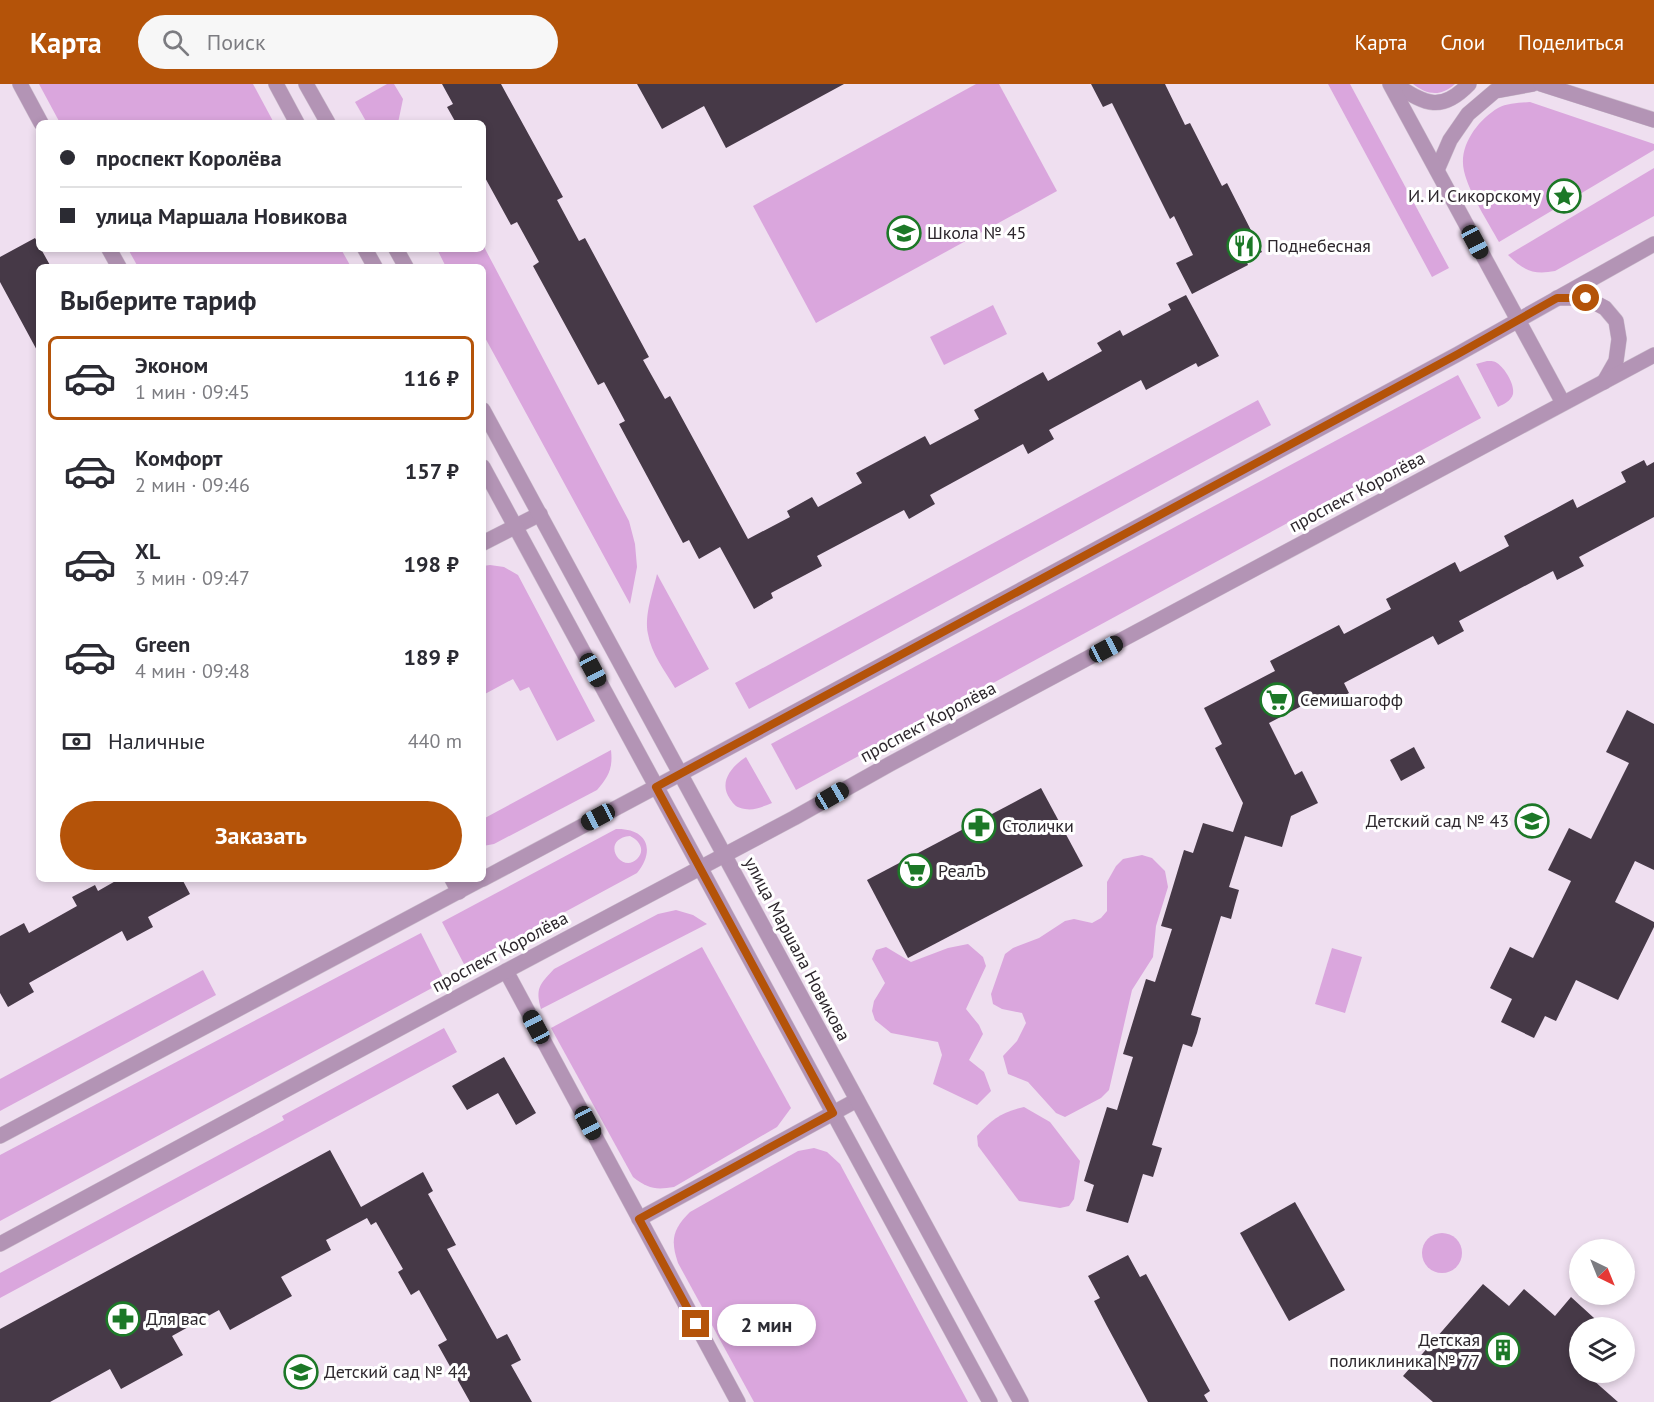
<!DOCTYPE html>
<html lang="ru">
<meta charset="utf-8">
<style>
:root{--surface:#fff;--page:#f7f7f7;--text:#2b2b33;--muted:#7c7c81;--line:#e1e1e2;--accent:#b45309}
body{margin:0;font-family:"PT Sans",sans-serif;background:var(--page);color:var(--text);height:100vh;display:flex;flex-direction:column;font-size:22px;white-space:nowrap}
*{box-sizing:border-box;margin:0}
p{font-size:20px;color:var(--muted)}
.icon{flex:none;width:33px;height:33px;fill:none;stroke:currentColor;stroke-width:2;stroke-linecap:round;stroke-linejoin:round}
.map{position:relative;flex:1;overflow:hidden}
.details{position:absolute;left:36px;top:180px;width:450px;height:618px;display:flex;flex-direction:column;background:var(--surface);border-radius:9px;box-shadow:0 3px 9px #0003}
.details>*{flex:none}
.guide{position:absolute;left:36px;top:36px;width:450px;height:132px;border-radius:9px;box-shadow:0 3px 9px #0003;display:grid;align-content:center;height:132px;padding:0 24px;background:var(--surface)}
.needle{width:39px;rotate:137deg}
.tools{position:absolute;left:1569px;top:1155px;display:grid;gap:12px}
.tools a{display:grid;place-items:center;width:66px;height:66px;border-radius:50%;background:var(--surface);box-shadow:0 3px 9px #0003;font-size:30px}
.end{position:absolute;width:27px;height:27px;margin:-14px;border:8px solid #b45309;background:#fff;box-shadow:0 0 0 3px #fff}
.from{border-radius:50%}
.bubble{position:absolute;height:42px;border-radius:21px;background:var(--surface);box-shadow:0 3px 9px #0003;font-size:20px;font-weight:800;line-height:42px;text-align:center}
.car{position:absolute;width:18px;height:36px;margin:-18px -9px;border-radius:8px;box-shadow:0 0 4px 2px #0007;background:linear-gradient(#222 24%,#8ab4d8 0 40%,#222 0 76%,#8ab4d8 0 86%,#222 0)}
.guide b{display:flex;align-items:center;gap:21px;height:57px;font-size:22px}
.guide b+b{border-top:2px solid var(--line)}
.guide i{width:15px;height:15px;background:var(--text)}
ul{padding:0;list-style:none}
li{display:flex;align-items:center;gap:18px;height:84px;margin:0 12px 9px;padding:0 12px;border:3px solid transparent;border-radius:9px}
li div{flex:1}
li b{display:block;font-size:22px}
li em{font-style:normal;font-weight:800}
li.active{border-color:var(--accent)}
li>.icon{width:54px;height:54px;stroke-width:1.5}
h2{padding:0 24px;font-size:27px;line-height:72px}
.pay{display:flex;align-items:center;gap:15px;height:66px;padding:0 24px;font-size:22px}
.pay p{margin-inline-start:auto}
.action{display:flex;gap:12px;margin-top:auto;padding:12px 24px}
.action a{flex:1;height:69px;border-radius:36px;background:var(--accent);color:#fff;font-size:24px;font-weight:800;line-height:69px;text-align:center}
header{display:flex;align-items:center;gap:36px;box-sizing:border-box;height:84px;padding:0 30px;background:var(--accent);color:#fff}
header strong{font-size:28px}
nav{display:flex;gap:33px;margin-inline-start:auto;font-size:21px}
.search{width:420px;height:54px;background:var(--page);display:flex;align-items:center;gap:15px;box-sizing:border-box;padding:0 21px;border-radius:33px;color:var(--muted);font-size:22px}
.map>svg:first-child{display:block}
</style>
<header>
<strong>Карта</strong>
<div class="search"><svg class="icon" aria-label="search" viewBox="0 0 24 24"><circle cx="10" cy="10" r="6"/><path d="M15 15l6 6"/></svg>Поиск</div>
<nav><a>Карта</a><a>Слои</a><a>Поделиться</a></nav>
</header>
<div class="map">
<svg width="1654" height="1318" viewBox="0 0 1654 1318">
<rect width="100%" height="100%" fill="#efdff0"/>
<g fill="#daa6dd" fill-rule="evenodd">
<path d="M39,0H253L274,39H60Z"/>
<path d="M387,0H394L403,15L398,39H367L355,18Z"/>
<path d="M976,0H999L1057,107L816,239L753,122Z"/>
<path d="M1328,0H1350L1449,184L1432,193Z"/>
<path d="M1413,0H1455C1441,13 1427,11 1413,0Z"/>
<path d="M1530,18L1654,60V66L1499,158C1488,138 1469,109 1464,87C1458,62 1478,36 1498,24C1507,19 1520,19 1530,18Z"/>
<path d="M1654,84V132L1555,187C1534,191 1524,187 1508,171Z"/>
<path d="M483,161L629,437L635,460L637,483L630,520L483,250V183H446L437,165H483Z"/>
<path d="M128,165H341L351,183H138Z"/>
<path d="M993,221L1007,250L944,281L930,253Z"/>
<path d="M1487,277C1492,277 1494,277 1497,279C1505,284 1515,301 1513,310C1511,317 1504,320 1498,323L1476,280Z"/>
<path d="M1458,291L1481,334L796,706L771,660Z"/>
<path d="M1258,316L1271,341L749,625L735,599Z"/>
<path d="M490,481L504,483L518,491L595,637L557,657L529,603L520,607L513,595L483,611V482Z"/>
<path d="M657,490L709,585L675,604C665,587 651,569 648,550C644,531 653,508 657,490Z"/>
<path d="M611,666C613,684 609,692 597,706L494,760L483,762V735Z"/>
<path d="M746,673L772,719C764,722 754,727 745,725C737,724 734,721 730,715C718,698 732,682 746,673Z"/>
<path d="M616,745C647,744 656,766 637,789L465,882L442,838ZM630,752C639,756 646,766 637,775C621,791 599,755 630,752Z"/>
<path d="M1142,771L1152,774L1165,787L1168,803L1156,842L1153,873L1132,906L1109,1006L1101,1014L1065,1033L1056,1029L1028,998L1008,990L1003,972L1017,957L1026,939L1022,929L1002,925L993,920L991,910L1005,870L1013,864L1039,854L1065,837L1074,835L1092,839L1101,834L1107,827V798L1116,782L1123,775Z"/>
<path d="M676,826L693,831L707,840L541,925C535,904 540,900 554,885L658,830Z"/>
<path d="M421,849L445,897L0,1137V1071Z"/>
<path d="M968,860L983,873L986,882L966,925L979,941L983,950L969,976L984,988L991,1007L977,1021L933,1000L942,971L938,958L891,949L875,936L872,927L874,917L885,899L872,875L876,866L886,863L911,878L948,864Z"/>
<path d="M702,863L791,1024L777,1043L674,1103C656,1106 648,1105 633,1093L551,944Z"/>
<path d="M1332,864L1362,873L1345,929L1315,920Z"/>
<path d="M203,886L216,911L0,1027V995Z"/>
<path d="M444,944L457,968L0,1214V1189L284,1036L282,1032Z"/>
<path d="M1024,1023L1050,1038L1080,1077L1074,1115L1069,1122L1060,1124L1019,1117L978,1062L977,1052C992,1035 1002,1028 1024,1023Z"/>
<path d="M814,1064L827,1068L840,1080L968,1318H754L678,1179C670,1155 673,1145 690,1128L798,1067Z"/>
<circle cx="1442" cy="1169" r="20"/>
</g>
<g fill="#463947">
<path d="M442,0H501L563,113L557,116L579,157L585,154L649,273L643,276L665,315L670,312L748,455L790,433L787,427L812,413L818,423L862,399L856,389L925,352L930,361L979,335L974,326L1043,288L1048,297L1102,267L1097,259L1120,246L1123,252L1171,226L1168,220L1186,211L1219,272L1198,283L1196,279L1146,306L1141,296L1049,346L1054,355L1028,370L1023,360L930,411L935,420L909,435L904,426L817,472L822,482L771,509L773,514L754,525L720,463L699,475L689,456L683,459L619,340L625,337L604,298L598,301L533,182L539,178L517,138L511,141L483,90V39H456L447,23L453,20Z"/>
<path d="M637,0H844L726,64L704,22L662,45Z"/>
<path d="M1091,0H1165L1185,41L1190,39L1222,102L1227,99L1262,168L1246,176L1248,181L1192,210L1176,179L1193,171L1174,132L1170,135L1112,19L1103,23Z"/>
<path d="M35,154L39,161V165H41L51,183H39V270L0,198V173Z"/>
<path d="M1644,376L1647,382L1654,378V433L1579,473L1584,482L1557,496L1553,487L1459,537L1464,547L1438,561L1433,552L1344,599L1349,609L1322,623L1317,614L1269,639L1295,691L1302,687L1318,719L1291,732L1282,763L1245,752L1229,803L1239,806L1235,820L1231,835L1221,832L1191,931L1201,934L1197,949L1192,963L1183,960L1152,1061L1162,1064L1153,1093L1143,1090L1128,1139L1086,1127L1094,1101L1084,1097L1107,1023L1117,1026L1133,973L1123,970L1146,895L1155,898L1172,845L1161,842L1184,766L1193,769L1203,739L1233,748L1243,719L1215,664L1222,660L1204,624L1275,587L1270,577L1339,541L1344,550L1391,525L1386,515L1455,478L1460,488L1509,462L1504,452L1551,427L1573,415L1577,424L1626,398L1621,388Z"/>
<path d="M1627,626L1654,640V786L1635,777L1615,818L1654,838V843L1618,916L1576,896L1556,937L1545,932L1534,954L1501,938L1512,915L1490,904L1510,863L1533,874L1545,850L1571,797L1548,786L1569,744L1591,755L1629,679L1606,668Z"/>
<path d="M1414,663L1425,684L1401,697L1390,676Z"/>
<path d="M1041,704L1083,782L908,874L867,796Z"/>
<path d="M119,795H182L190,810L148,833L153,843L127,857L122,847L29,899L34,908L8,923L0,909V852L24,839L29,849L77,822L72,813L95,801L98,807Z"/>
<path d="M504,973L536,1029L516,1041L498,1009L467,1026L452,1002Z"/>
<path d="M330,1066L361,1123L423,1088L433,1107L428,1110L456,1161L447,1165L497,1255L507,1250L521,1276L511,1281L532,1318H470L438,1261L447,1256L419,1206L411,1211L398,1188L403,1185L376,1138L371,1141L367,1134L326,1156L331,1166L281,1193L292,1212L230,1246L219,1226L172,1252L183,1271L121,1305L110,1285L50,1318H0V1245Z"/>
<path d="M1295,1118L1345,1206L1289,1237L1240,1149Z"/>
<path d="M1128,1171L1140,1193L1146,1190L1210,1307L1204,1311L1208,1318H1148L1107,1242L1094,1217L1100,1214L1088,1192Z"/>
<path d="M1483,1200L1509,1222L1524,1205L1555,1232L1571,1213L1605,1244H1580V1288H1584L1618,1318H1433L1403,1292Z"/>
</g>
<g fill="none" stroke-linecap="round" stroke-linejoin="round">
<g stroke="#ccbecd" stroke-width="16">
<g id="minor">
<path d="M20,0L41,39"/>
<path d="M1394,0C1425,19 1440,30 1469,0"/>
<path d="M1437,86L1450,56L1468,30L1495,7L1533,0"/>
<path d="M109,165L119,183"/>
<path d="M483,459L540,430"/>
<path d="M452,795L459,808"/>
<path d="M506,887L738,1318"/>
<path d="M639,1135L857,1016"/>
</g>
</g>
<g stroke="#ccbecd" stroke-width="16">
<g id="tertiary">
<path d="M276,0L297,39"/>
<path d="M306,0L328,39"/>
<path d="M1390,0L1563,319"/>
<path d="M1541,0L1654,36"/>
<path d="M365,165L375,183"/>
<path d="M396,165L406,183"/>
<path d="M1557,214H1586L1605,224L1616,237L1619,255L1616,277L1604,298"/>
<path d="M483,326L1021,1318"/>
<path d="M483,383L990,1318"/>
<path d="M483,795L680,690L1458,270L1654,160"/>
<path d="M0,1052L482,795"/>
<path d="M0,1160L506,887L794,734L890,680L1654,271"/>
</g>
</g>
<use href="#minor" stroke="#b394b5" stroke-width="15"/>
<use href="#tertiary" stroke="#b394b5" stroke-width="15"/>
</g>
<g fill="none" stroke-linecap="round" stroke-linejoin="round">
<path stroke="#b45309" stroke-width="8" d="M696,1240L639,1135L833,1029L656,703L1458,270L1557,214H1586"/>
</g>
<defs>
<g id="sight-ring" transform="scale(1.725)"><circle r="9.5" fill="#fff" stroke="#1c7827" stroke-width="1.5"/><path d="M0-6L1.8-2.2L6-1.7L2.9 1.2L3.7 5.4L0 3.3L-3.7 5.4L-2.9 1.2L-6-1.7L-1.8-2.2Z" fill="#1c7827"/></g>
<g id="school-ring" transform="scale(1.725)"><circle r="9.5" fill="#fff" stroke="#1c7827" stroke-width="1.5"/><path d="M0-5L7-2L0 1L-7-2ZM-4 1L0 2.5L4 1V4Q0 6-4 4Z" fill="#1c7827"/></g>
<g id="restaurant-ring" transform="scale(1.725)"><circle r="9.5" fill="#fff" stroke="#1c7827" stroke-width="1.5"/><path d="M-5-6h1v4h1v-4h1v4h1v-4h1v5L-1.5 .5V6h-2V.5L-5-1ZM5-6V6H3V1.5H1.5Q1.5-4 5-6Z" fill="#1c7827"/></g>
<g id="supermarket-ring" transform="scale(1.725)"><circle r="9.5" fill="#fff" stroke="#1c7827" stroke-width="1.5"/><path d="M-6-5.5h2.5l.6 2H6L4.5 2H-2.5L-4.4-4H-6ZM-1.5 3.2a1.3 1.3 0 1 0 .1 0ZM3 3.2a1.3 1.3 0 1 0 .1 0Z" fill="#1c7827"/></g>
<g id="pharmacy-ring" transform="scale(1.725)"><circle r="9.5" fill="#fff" stroke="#1c7827" stroke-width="1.5"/><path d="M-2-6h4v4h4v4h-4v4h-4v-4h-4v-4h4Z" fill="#1c7827"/></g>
<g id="building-ring" transform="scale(1.725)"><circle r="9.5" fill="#fff" stroke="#1c7827" stroke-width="1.5"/><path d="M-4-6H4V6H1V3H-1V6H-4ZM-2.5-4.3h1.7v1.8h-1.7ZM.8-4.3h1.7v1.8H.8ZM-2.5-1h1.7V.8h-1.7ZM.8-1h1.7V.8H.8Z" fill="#1c7827"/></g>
</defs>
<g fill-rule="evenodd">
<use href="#sight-ring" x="1564" y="112"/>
<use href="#school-ring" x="904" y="149"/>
<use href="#restaurant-ring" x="1244" y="162"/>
<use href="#supermarket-ring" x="1277" y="616"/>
<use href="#school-ring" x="1532" y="737"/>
<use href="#pharmacy-ring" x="979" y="742"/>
<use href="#supermarket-ring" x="915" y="787"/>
<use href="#pharmacy-ring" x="123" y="1235"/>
<use href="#building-ring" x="1503" y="1266"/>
<use href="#school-ring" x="301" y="1288"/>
</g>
<g text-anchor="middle" stroke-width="6" stroke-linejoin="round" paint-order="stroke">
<g font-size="18" fill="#2d272d" stroke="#fff" text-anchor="start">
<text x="1541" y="118" text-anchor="end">И. И. Сикорскому</text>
<text x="927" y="155">Школа № 45</text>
<text x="1267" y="168">Поднебесная</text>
<text x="1300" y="622">Семишагофф</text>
<text x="1509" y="743" text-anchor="end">Детский сад № 43</text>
<text x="1002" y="748">Столички</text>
<text x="938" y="793">РеалЪ</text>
<text x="146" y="1241">Для вас</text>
<text x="1480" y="1262" text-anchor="end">Детская<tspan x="1480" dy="21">поликлиника № 77</tspan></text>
<text x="324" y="1294">Детский сад № 44</text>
</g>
<g font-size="18" fill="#2d272d" stroke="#fff">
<text transform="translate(1357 408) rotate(-28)" y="6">проспект Королёва</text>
<text transform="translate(928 638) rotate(-28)" y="6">проспект Королёва</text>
<text transform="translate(797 865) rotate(62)" y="6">улица Маршала Новикова</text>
<text transform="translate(500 868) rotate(-28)" y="6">проспект Королёва</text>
</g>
</g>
</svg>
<div class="tools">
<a><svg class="needle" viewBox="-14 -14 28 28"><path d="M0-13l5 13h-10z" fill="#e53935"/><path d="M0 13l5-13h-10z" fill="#7c7c81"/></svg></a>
<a><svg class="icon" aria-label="layers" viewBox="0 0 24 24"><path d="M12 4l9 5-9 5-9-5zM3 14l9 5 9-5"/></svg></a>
</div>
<i class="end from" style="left:1586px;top:214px"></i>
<i class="end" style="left:696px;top:1240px"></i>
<div class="bubble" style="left:717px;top:1220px;width:99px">2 мин</div>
<i class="car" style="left:1475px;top:158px;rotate:152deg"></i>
<i class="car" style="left:1106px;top:565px;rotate:62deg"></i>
<i class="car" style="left:593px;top:586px;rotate:152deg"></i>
<i class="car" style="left:832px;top:712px;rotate:60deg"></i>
<i class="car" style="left:598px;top:733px;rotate:242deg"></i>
<i class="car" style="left:536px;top:943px;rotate:332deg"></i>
<i class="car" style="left:588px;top:1039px;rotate:152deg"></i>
<div class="guide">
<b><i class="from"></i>проспект Королёва</b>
<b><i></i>улица Маршала Новикова</b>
</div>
<section class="details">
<h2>Выберите тариф</h2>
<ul>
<li class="active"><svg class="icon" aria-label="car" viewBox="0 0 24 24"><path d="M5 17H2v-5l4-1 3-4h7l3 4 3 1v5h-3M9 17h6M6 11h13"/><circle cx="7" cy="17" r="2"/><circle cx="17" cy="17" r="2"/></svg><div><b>Эконом</b><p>1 мин · 09:45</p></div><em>116 ₽</em></li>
<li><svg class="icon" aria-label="car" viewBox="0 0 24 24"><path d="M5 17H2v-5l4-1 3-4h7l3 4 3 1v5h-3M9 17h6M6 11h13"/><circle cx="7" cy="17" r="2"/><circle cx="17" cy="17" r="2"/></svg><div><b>Комфорт</b><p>2 мин · 09:46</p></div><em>157 ₽</em></li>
<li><svg class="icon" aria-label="car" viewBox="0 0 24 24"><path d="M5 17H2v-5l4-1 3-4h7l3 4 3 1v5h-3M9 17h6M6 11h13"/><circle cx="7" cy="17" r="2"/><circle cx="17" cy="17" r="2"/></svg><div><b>XL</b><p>3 мин · 09:47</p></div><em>198 ₽</em></li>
<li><svg class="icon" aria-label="car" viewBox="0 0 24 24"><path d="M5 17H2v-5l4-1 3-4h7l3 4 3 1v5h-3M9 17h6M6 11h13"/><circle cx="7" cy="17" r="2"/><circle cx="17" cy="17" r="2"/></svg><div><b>Green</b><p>4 мин · 09:48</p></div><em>189 ₽</em></li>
</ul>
<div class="pay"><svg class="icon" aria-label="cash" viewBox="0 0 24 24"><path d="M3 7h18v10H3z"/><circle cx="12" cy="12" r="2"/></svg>Наличные<p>440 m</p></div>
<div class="action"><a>Заказать</a></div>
</section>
</div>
